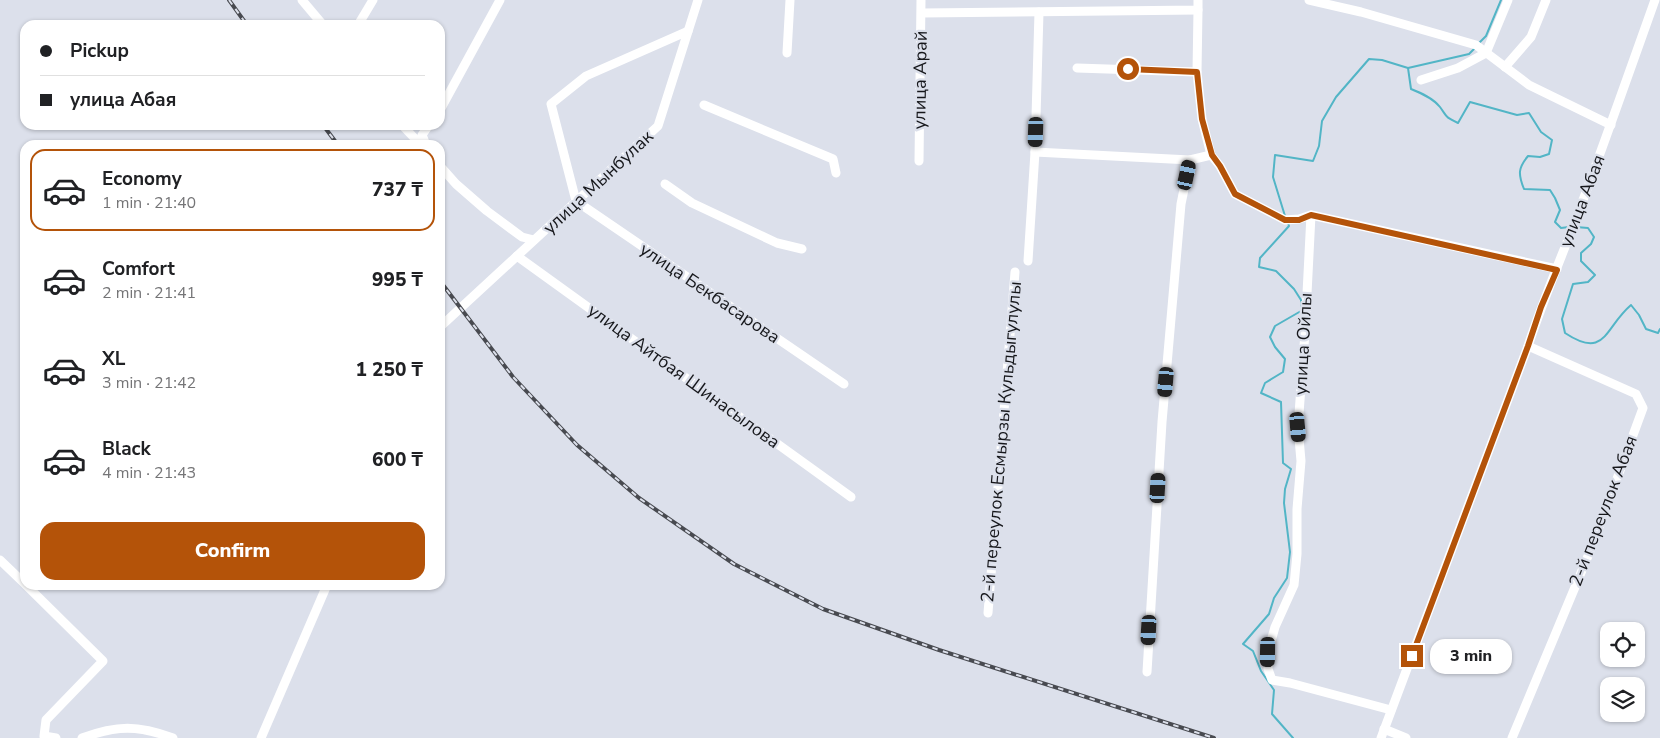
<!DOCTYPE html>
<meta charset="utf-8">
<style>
:root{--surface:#fff;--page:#f6f6f6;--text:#202124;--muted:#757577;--line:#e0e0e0;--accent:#b45309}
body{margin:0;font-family:"Nunito Sans",sans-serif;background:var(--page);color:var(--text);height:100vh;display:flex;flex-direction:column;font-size:19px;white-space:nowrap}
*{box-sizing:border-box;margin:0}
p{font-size:16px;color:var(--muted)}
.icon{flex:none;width:28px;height:28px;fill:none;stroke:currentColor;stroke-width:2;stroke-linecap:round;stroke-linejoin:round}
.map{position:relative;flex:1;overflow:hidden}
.details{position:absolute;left:20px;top:140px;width:425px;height:450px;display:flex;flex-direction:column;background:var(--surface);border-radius:15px;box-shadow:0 1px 4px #0004}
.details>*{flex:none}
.hud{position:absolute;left:20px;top:20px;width:425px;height:110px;border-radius:15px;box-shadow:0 1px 4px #0004;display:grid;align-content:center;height:110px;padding:0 20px;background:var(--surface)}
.buttons{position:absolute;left:1600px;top:622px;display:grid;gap:10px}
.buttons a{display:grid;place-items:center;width:45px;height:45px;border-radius:10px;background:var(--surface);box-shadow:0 1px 4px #0004;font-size:25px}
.end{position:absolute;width:22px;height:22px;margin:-11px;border:6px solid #b45309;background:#fff;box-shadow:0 0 0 2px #fff}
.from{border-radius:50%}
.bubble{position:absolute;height:35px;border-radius:15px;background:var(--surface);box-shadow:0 1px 4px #0004;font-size:16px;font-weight:800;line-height:35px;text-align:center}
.car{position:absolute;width:15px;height:30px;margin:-15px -8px;border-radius:6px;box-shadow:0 0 4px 1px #0007;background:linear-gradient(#222 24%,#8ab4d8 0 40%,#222 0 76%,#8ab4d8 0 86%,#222 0)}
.hud b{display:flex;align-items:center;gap:18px;height:48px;font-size:19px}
.hud b+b{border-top:1px solid var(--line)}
.hud i{width:12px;height:12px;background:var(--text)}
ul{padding:9px 0 0;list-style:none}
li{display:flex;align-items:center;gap:15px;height:82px;margin:0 10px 8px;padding:0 10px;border:2px solid transparent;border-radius:15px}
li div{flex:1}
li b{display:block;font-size:19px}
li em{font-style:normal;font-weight:800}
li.active{border-color:var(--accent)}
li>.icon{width:45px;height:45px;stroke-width:1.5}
.cta{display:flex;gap:10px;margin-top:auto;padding:10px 20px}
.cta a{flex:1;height:58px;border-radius:15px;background:var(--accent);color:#fff;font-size:20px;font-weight:800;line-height:58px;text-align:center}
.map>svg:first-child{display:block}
</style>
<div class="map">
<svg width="1660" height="738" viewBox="0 0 1660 738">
<rect width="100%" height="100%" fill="#dce0eb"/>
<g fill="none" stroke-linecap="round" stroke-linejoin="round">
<g stroke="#52b5c6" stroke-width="2">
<path d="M1478,44L1486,36L1501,0"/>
<path d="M1408,68L1411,89C1421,93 1433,98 1440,107C1448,118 1444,116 1458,123L1470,102L1517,115L1529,113L1541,132L1552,140L1549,154L1540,157L1528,156C1518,168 1518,174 1524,189L1550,190L1555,198L1560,210L1555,222L1561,228L1569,227"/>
<path d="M1285,216L1273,177L1275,155L1313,161L1319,146L1322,121L1336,97L1369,59L1382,60L1408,68L1469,54L1475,48"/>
<path d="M1288,223L1289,226L1260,258L1259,267L1276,271L1294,289L1301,300V311L1275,326L1270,337L1275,347L1285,359L1283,372L1265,383L1261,393L1281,402L1283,463L1291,469L1285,489L1284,503L1290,552L1287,578L1274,598L1269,614L1243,644L1253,651L1261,671L1274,690L1272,714L1293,738"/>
<path d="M1576,227L1588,228L1594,237L1591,244L1581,253V261L1595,275L1588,282L1573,284L1562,319L1565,333C1606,360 1604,328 1631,305L1639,315L1646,329L1658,333L1660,329"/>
</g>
<g stroke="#fff" stroke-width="9">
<path d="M302,0L323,25"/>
<path d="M1309,0L1361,12L1476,45L1529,85L1611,125"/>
<path d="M1198,10L1197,72L1202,119L1211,155L1220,166L1235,194L1285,220L1299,219L1311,215L1305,333L1298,427L1301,461L1297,509V554L1294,585L1275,627L1268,652V669L1272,680L1290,683L1391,710"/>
<path d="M922,13L1198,10V0"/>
<path d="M358,25L373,0"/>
<path d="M688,31L586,76L551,104L576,201L844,384"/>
<path d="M787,53L790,0"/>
<path d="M1505,67L1531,37L1546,0"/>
<path d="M1077,68L1197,72"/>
<path d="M1421,80L1458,68L1486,53L1508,0"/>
<path d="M704,105L833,159L836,173"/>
<path d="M440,110L500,0"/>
<path d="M402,125L421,145"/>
<path d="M426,145L422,135L429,125"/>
<path d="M1035,152L1039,12"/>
<path d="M919,161L921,0"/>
<path d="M440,166L456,184L487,211L522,237L534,240"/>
<path d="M665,184L692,203L777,243L802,249"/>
<path d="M1311,215L1557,269"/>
<path d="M517,256L851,497"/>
<path d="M1028,261L1035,152L1190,160"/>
<path d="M440,327L658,126L698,0"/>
<path d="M0,560L25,584"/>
<path d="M26,585L103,661L46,720L44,736L56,738"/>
<path d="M988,613L1015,272"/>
<path d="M1147,672L1162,422L1181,204L1190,160L1211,155"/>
<path d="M1384,729L1406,738"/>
<path d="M82,738C117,725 138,725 173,738"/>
<path d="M261,738L327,585"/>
<path d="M1381,738L1528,346C1543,300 1562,256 1579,211C1605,141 1630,70 1655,0"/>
<path d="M1512,738L1593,544L1643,408L1636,394L1528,346"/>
</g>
<g stroke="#484a50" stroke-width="4">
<g id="rail">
<path d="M229,0L247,25"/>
<path d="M323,125L338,145"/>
<path d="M440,281L513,377L577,445L639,498L734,564L823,609L874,627L939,650L1214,738"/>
</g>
</g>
<use href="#rail" stroke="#dce0eb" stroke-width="2" stroke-dasharray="5.5" stroke-linecap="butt"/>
</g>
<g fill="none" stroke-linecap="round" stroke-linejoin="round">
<path stroke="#b45309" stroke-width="6" d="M1128,69L1197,72L1202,119L1212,155L1220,166L1235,194L1285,220H1299L1311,215L1557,270L1541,307L1528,346L1412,656"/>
</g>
<g text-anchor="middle" stroke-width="4.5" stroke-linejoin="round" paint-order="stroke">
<g font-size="18" fill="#16171b" stroke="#dce0eb">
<text transform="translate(920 80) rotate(-89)" y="6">улица Арай</text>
<text transform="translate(598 182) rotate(-43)" y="6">улица Мынбулак</text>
<text transform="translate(1582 201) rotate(-69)" y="6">улица Абая</text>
<text transform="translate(710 293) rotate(34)" y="6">улица Бекбасарова</text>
<text transform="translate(1303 344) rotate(-87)" y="6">улица Ойлы</text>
<text transform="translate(684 376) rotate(36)" y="6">улица Айтбая Шинасылова</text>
<text transform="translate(1001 442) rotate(-85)" y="6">2-й переулок Есмырзы Кульдыгулулы</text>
<text transform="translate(1603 511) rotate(-69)" y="6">2-й переулок Абая</text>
</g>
</g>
</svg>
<div class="buttons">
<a><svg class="icon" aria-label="locate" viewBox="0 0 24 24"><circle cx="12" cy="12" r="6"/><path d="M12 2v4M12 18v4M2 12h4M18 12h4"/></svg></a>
<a><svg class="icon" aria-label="layers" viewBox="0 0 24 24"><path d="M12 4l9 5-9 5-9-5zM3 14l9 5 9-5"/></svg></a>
</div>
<i class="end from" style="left:1128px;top:69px"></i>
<i class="end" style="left:1412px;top:656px"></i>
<div class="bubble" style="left:1430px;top:639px;width:82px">3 min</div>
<i class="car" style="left:1036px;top:132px;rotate:182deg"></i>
<i class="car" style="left:1187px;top:175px;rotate:12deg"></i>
<i class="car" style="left:1166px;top:382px;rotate:185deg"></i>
<i class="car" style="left:1298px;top:427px;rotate:175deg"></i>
<i class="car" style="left:1158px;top:488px;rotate:3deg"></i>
<i class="car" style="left:1149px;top:630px;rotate:183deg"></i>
<i class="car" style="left:1268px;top:652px;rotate:181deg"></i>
<div class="hud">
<b><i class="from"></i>Pickup</b>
<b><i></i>улица Абая</b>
</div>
<section class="details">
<ul>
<li class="active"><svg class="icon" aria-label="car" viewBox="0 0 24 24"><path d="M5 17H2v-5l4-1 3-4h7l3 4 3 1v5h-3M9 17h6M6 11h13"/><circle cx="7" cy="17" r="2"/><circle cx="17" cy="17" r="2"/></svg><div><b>Economy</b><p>1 min · 21:40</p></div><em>737 ₸</em></li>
<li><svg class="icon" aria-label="car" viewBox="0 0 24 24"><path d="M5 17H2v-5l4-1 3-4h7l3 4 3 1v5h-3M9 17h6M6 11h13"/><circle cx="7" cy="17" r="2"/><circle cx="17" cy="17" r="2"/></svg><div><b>Comfort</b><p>2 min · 21:41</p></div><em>995 ₸</em></li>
<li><svg class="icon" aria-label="car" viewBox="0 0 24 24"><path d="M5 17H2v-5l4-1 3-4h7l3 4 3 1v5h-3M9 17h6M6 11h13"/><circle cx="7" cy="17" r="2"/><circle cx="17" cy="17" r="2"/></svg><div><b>XL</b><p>3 min · 21:42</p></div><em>1 250 ₸</em></li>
<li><svg class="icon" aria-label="car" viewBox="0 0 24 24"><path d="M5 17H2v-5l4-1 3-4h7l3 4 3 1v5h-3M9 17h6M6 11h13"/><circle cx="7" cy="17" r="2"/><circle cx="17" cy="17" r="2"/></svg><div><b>Black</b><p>4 min · 21:43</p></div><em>600 ₸</em></li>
</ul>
<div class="cta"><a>Confirm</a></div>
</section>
</div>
